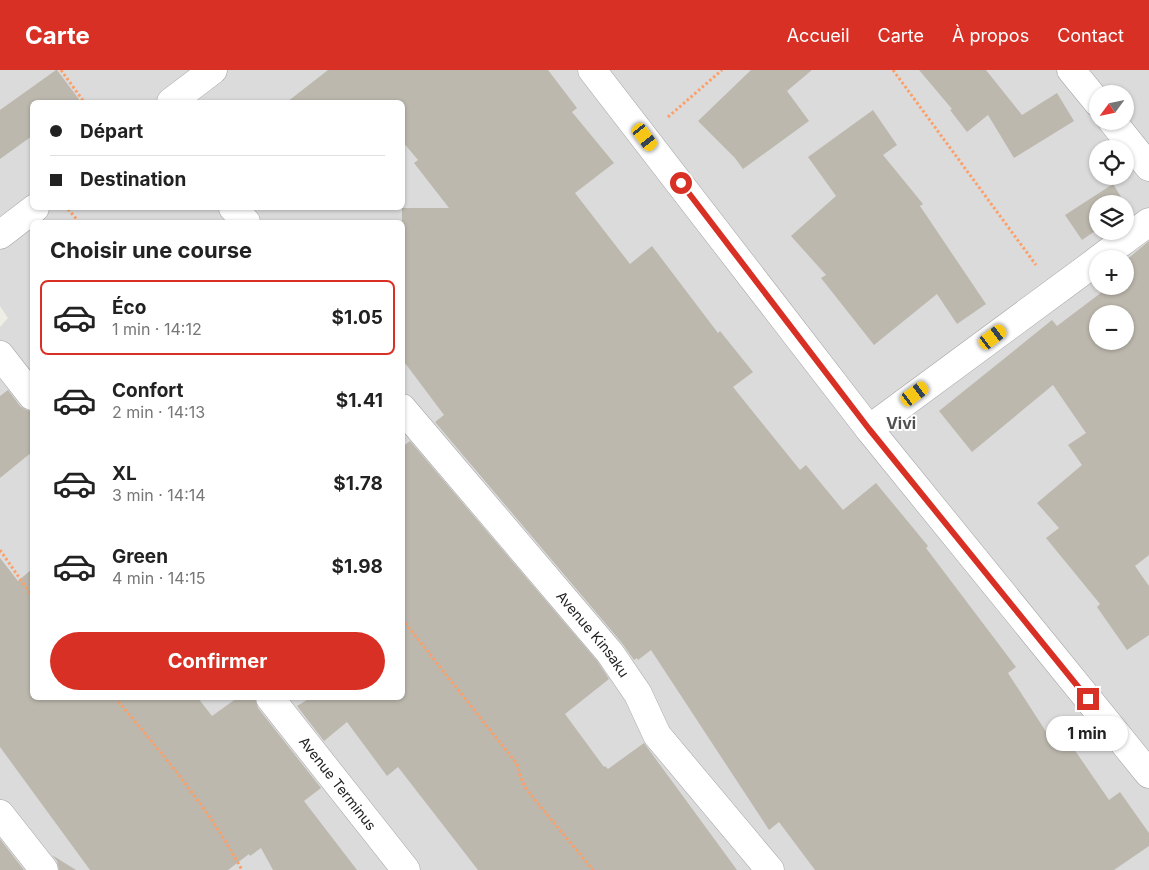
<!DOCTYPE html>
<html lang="fr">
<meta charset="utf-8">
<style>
:root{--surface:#fff;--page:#f2f2f2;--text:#222;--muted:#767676;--line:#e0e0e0;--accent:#d93025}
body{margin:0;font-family:Inter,sans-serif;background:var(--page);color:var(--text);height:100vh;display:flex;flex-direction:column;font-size:19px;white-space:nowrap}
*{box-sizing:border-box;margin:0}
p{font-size:16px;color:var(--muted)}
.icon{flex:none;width:28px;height:28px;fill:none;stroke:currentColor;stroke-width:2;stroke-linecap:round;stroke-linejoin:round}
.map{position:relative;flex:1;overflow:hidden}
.sheet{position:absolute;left:30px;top:150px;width:375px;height:480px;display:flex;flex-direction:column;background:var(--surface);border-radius:8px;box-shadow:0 1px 4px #0004}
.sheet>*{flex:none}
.top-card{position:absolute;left:30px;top:30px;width:375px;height:110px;border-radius:8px;box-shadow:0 1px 4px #0004;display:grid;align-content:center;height:110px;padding:0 20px;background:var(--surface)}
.needle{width:32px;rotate:237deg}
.fabs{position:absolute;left:1089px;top:15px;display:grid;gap:10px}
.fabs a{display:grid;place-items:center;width:45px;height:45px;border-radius:50%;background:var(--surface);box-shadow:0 1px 4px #0004;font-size:25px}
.end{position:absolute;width:22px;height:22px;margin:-11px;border:6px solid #d93025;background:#fff;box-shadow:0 0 0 2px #fff}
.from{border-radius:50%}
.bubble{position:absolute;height:35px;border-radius:18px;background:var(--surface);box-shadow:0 1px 4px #0004;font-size:16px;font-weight:700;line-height:35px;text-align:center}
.car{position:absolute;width:15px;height:30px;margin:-15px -8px;border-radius:6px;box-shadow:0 0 4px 1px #0007;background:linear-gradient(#f5c518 24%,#345 0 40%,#f5c518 0 76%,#345 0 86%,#f5c518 0)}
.top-card b{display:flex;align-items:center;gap:18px;height:48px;font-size:19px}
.top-card b+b{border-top:1px solid var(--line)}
.top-card i{width:12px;height:12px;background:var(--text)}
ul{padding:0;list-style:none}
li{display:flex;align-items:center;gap:15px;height:75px;margin:0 10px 8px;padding:0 10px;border:2px solid transparent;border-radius:8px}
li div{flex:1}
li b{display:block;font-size:19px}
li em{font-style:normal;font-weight:700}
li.active{border-color:var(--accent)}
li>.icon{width:45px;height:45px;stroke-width:1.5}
h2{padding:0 20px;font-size:22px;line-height:60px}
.cta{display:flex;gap:10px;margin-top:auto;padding:10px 20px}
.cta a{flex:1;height:58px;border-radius:30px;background:var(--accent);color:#fff;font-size:20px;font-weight:700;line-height:58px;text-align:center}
header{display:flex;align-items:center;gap:30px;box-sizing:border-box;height:70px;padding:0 25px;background:var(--accent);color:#fff}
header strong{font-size:24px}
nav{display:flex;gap:28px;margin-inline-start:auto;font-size:18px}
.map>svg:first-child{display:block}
</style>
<header>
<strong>Carte</strong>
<nav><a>Accueil</a><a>Carte</a><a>À propos</a><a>Contact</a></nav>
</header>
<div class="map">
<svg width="1149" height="800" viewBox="0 0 1149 800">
<rect width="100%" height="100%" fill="#efeee4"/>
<path fill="#dcdbdb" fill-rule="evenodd" d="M0,0H1149V800H0V257L8,248L0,236ZM1098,24H1125V51H1098ZM32,32H402V138H32ZM1098,79H1125V106H1098ZM1098,134H1125V161H1098ZM32,152H402V628H32ZM1098,189H1125V216H1098ZM1098,244H1125V271H1098Z"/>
<g fill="#bcb8ad" fill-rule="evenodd">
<path d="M56,0H57L81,32H32V66L0,89V40Z"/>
<path d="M328,0H548L577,38L572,42L614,93L575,123L630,194L652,176L718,263L720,261L753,302L733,317L800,400L806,395L843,440L876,413L928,476L926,478L1016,597L1008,603L1054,674L1065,666L1109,730L1120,722L1149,763V776L1114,800H815L779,752L769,760L651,580L638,590L637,588L634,590L622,573L435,352L444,345L402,289V138H449L414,93L418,90L402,71V32H287Z"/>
<path d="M751,0H812L787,21L809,51L743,99L735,88L698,51Z"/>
<path d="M919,0H986L1022,45L1057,23L1074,51L1014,88L988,45L967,62L950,40L952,39Z"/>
<path d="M873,40L897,75L883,85L923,134L920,136L986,234L957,254L937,224L874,275L821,208L826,205L791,166L836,126L808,87Z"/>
<path d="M1113,114L1128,138L1125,140V134H1098V159L1082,170L1065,145Z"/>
<path d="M1149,171V485L1135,496L1149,516V565L1127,580L1097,537L1100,534L1046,468L1059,458L1037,433L1082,395L1068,375L1086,363L1053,315L972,382L939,341L1052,250L1057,256L1110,216H1125V191ZM1098,244H1125V271H1098Z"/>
<path d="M8,320L20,336L26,340L32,341V382L0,408V326Z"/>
<path d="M410,371L598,592L609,609L565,644L604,697L605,696L608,699L644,673L737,800H478L398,697L387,706L347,652L324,671L297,636L310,628H402V377Z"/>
<path d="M0,488L18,511L32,499V628H198L212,646L237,628H255L258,638L321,718L304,731L357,800H273L261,778L250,786L249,784L228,800H90L0,677Z"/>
<path d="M0,769L24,800H0Z"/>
<path d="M52,785L76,800H59L57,791Z"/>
</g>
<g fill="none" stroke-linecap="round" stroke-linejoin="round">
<g stroke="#a5a5a5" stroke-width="29">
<g id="minor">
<path d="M592,0L869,359L1149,704"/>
<path d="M1071,0L1098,33"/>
<path d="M171,32L213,0"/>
<path d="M1112,51L1149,97"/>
<path d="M233,138L246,152"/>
<path d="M0,165L35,138"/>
<path d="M1099,189L1149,152"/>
<path d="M0,285L32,326"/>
<path id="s1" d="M402,338L610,583L638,624L657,665L770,800"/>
<path d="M869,359L1098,190"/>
<path id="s2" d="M270,628L406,800"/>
<path d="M0,744L44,800"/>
</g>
</g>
<g stroke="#fc9f68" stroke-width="3" stroke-dasharray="2.5 2.5" stroke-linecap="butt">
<path d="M61,0L84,32"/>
<path d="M893,0L1036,195"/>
<path d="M668,47L722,0"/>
<path d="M68,139L79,152"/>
<path d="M0,480L32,526"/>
<path d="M402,549L517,694L520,706L526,719L593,800"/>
<path d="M115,628C161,682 208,737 242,800"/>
</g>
<use href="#minor" stroke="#fff" stroke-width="28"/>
</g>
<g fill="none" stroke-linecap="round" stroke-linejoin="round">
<path stroke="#d93025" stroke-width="6" d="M681,113L869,359L1088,629"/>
</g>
<g text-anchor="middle" stroke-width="4" stroke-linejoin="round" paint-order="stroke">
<g font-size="14" fill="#1e1e1e" stroke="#fff">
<text dy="5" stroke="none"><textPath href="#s1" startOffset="296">Avenue Kinsaku</textPath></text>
<text dy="5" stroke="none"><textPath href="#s2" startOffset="109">Avenue Terminus</textPath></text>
</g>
<g font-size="16" font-weight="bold" fill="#515151" stroke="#fff">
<text x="901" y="359">Vivi</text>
</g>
</g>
</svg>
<div class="fabs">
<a><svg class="needle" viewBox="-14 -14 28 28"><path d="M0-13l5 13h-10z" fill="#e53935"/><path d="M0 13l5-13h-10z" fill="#767676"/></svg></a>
<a><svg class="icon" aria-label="locate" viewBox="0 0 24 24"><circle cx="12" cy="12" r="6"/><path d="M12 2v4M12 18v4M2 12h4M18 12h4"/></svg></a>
<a><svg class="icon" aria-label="layers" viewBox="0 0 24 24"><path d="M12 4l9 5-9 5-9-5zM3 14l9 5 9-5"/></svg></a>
<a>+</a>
<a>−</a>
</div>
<i class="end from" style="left:681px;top:113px"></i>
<i class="end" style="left:1088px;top:629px"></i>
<div class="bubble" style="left:1046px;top:646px;width:82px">1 min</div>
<i class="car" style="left:645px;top:67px;rotate:143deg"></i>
<i class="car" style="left:993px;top:267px;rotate:53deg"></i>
<i class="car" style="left:915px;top:324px;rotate:54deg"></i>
<div class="top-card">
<b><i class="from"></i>Départ</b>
<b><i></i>Destination</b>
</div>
<section class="sheet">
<h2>Choisir une course</h2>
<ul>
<li class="active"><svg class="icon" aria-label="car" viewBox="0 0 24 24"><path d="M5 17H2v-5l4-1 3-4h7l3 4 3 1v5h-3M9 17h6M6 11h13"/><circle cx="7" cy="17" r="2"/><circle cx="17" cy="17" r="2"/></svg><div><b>Éco</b><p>1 min · 14:12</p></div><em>$1.05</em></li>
<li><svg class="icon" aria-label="car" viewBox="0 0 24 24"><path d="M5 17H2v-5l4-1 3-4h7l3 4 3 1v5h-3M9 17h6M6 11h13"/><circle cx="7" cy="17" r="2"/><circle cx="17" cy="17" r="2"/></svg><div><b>Confort</b><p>2 min · 14:13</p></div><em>$1.41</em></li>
<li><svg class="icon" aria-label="car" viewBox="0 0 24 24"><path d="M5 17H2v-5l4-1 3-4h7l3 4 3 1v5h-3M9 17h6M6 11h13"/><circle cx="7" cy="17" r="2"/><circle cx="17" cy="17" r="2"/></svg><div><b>XL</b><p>3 min · 14:14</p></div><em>$1.78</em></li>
<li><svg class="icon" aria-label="car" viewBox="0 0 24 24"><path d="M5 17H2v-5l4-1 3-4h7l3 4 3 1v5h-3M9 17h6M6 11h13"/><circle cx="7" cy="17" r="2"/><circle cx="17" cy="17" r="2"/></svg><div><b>Green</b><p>4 min · 14:15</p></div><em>$1.98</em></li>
</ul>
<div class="cta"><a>Confirmer</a></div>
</section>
</div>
